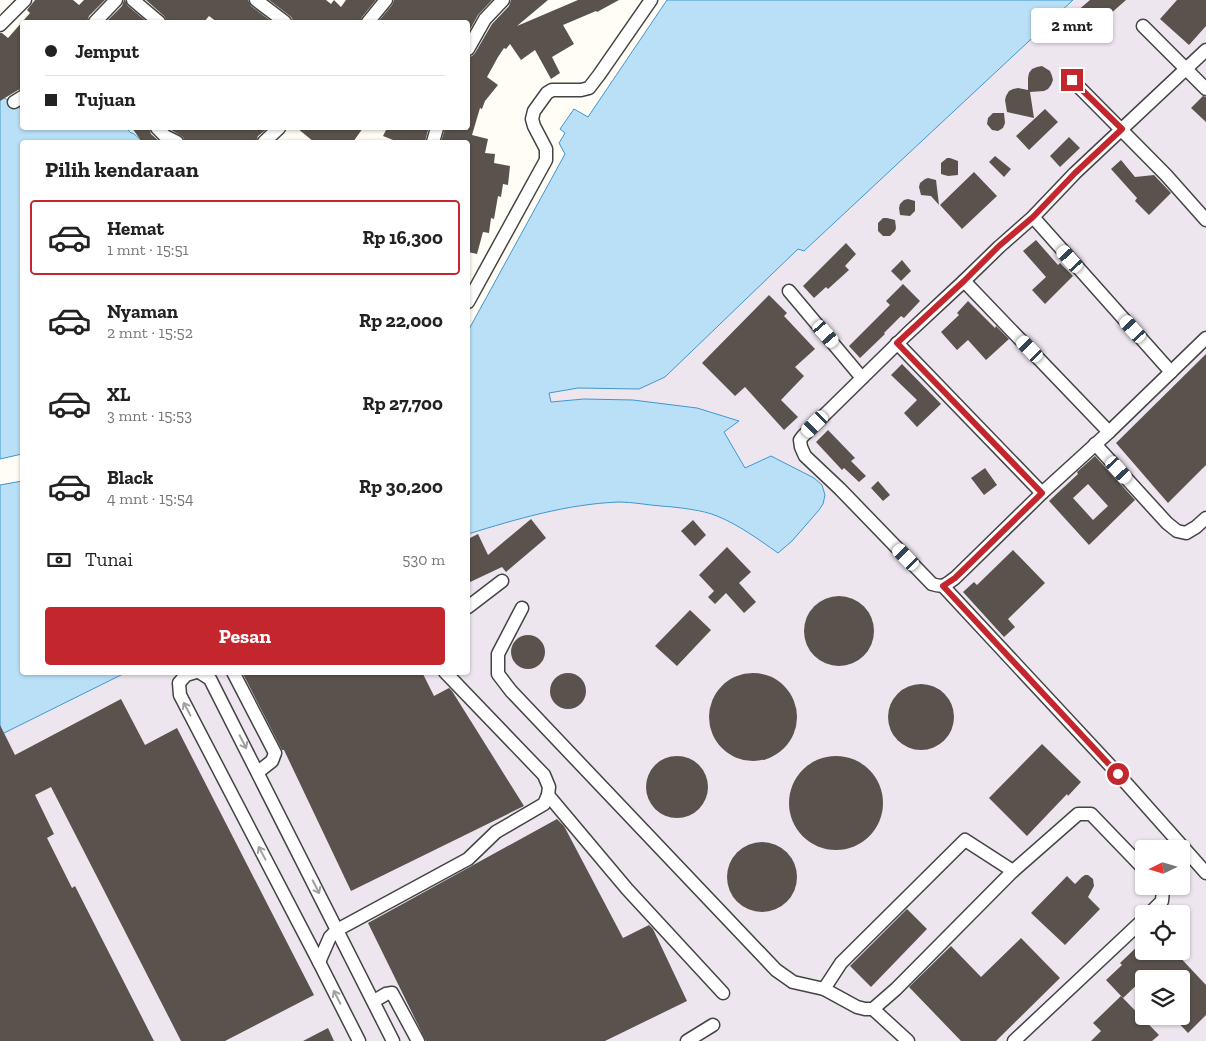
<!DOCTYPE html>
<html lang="id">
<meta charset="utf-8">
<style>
:root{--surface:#fff;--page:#f2f2f2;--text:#222;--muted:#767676;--line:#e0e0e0;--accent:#c4262e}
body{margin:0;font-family:"Zilla Slab",serif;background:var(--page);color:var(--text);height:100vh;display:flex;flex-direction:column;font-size:19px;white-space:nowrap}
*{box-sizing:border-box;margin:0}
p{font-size:16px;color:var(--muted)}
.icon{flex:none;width:28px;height:28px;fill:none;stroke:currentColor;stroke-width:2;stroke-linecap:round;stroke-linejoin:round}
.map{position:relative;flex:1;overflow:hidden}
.sheet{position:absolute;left:20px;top:140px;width:450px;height:535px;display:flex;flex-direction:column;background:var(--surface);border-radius:5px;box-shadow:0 1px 4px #0004}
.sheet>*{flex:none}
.banner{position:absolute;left:20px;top:20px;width:450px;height:110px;border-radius:5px;box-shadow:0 1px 4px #0004;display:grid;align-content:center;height:110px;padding:0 25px;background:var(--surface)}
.needle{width:32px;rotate:265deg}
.controls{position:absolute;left:1135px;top:840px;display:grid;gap:10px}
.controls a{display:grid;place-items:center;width:55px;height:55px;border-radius:5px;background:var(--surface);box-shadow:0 1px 4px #0004;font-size:25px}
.end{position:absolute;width:22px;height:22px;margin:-11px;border:6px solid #c4262e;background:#fff;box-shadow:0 0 0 2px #fff}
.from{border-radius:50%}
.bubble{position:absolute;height:35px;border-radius:5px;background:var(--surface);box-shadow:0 1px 4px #0004;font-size:16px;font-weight:800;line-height:35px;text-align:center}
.car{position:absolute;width:15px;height:30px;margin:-15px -8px;border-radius:6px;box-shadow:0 0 4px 1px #0007;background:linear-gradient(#fff 24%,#345 0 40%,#fff 0 76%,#345 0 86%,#fff 0)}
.banner b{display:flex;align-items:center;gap:18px;height:48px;font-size:19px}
.banner b+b{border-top:1px solid var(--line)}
.banner i{width:12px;height:12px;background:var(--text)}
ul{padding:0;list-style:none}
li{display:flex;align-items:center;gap:15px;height:75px;margin:0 10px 8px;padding:0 15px;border:2px solid transparent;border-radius:5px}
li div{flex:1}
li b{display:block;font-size:19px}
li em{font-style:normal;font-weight:800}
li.selected{border-color:var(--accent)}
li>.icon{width:45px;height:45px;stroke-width:1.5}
h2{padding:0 25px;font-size:22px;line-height:60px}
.pay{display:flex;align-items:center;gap:12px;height:55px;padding:0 25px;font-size:19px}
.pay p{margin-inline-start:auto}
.action{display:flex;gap:10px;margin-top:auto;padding:10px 25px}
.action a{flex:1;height:58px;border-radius:5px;background:var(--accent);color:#fff;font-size:20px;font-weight:800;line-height:58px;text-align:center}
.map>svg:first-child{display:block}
</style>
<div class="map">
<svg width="1206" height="1041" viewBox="0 0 1206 1041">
<rect width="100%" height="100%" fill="#fffdf5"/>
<path fill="#eee6ef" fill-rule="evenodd" d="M1073,0H1206V1041H0V735L125,673L468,672V534L510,521L552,511L588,504L621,502L677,507L715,515L739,527L823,504L825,494L822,485L745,468L723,432L738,421L584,399L551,402L549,393L578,388L639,389L798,249L804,251ZM1144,849H1181V886H1144ZM1144,914H1181V951H1144ZM1144,979H1181V1016H1144Z"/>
<g fill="#b9e0f7" stroke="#3f96cf">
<path d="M667,0H1073L804,251L798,249L665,377L639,389L578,388L549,393L551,402L584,399L633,400L697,408L739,421L724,432L745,468L771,456L814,478L822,485L825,495L823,504L819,510L792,541L778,553C758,539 739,525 717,516C703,510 676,507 661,506C647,505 633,502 619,502C567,504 517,519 468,534V331L565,154L559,143L565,133L560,129L574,109L588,117Z"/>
<path d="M0,95L21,109L22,108V128H126L131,133H133L143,142H22V454L0,459Z"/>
<path d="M22,481V672L125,673L0,735V485Z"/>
</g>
<g fill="#5a524d" fill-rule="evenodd">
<path d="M35,0H73L79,5L84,0H105L89,16L87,22H22V89L18,90L0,101V33H2L8,38L30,13L27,10Z"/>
<path d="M124,0H125L128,6L147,22H106L122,6Z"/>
<path d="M146,0H248L251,6L272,22H217L209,16L204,22H167L166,19L164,16Z"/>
<path d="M269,0H326L331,4L334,0L341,7L346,0H376L362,17L360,22H293L292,18L290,16Z"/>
<path d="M394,0H492L478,15L468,33V22H378L392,5Z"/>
<path d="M511,0H548L517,26L578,0H619L597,12L596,11L563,25L574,44L552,57L560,73L551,79L535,50L521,60L510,44L506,49L504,48L498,57L487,77L498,85L485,101L482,109L480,108L472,135L488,139L485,153L495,154L494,163L510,166L508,185L503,184L501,197L498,196L494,219L491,218L489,233L483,232L477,254L468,252V142H441L445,128H454L468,130V57L472,56L475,53L492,24L509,6Z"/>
<path d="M1090,0H1126L1092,30L1076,12Z"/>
<path d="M1177,0H1206V26L1189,45L1160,19Z"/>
<path d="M1042,66L1050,71L1052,76L1053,80L1051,85L1048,89L1044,91L1030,92L1034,118L1007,112L1005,100L1006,96L1009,91L1013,89L1018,88L1028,90V78L1029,73L1032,69L1037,67Z"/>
<path d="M1203,96L1206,97V122L1191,108Z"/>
<path d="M1045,109L1058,122L1029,150L1016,136Z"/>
<path d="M993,113H1004L1005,123L1003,128L998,131L992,130L987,124L988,118Z"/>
<path d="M132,128H149L151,134L160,142H142Z"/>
<path d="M168,128H268L258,136L256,142H185L183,137Z"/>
<path d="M297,128H363L353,142H314Z"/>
<path d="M387,128H416L428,130L425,142H398L383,136Z"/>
<path d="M1069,137L1080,148L1060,167L1050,156Z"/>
<path d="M995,156L1011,169L1004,177L989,162Z"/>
<path d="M947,158H950L958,161V175L948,176L941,174V163Z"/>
<path d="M1121,160L1135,177L1154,175L1171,193L1149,215L1135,201L1137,198L1111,169Z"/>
<path d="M974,172L997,196L962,229L940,205Z"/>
<path d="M928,178L936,180L939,205L931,196L921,195L919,187L920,183L925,179Z"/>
<path d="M908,199L915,201V211L910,216L900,215L899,208L900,204L904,200Z"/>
<path d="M883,218H887L895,220L896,228L895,231L890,236H883L878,231V223Z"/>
<path d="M1036,240L1058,265L1060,263L1073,276L1045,304L1032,290L1046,277L1023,251Z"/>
<path d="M846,243L856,254L845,266L849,270L828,289L826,287L814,298L803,286Z"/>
<path d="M902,260L911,271L901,281L891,271Z"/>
<path d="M903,284L920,301L904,318L901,316L884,333L885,334L860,358L849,346L890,305L886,301Z"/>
<path d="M769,295L787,313L784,316L815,349L795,367L804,376L781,400L798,417L784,430L745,387L735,396L702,363Z"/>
<path d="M968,301L995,328L996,326L1009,339L986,360L968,340L957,350L941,332L959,315L957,313Z"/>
<path d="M1206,354V465L1168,503L1116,443Z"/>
<path d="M902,364L941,404L917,427L904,413L917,400L891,375Z"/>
<path d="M828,430L855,458L851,461L866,476L859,482L844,468L842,470L816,442Z"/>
<path d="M1095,456L1135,500L1089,545L1049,501L1078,474L1077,472ZM1088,484L1108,506L1093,520L1073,498Z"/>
<path d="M985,468L997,485L984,495L971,478Z"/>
<path d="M878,481L890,495L883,501L871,488Z"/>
<path d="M531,519L546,538L506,572L502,567L468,583V539L478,534L488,555Z"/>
<path d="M693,520L706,535L695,546L681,531Z"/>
<path d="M727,547L751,572L739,583L756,602L744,613L726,593L715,604L708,597L714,591L699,575Z"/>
<path d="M1013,550L1045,583L1008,619L1015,627L1004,637L963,592L974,582L977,585Z"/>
<circle cx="839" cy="631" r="35"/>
<path d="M690,610L711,630L677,666L655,646Z"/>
<circle cx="528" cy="652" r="17"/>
<path d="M242,672H422L434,696L449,688L452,691L524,806L351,891L284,750H282Z"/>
<circle cx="568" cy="691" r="18"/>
<circle cx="753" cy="717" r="44"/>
<circle cx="921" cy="717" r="33"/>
<path d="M121,699L145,745L177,728L314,995L225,1041H181L51,787L35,795L54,834L47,838L72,888L75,886L154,1041H0V725L15,755Z"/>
<path d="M1042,744L1081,782L1068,796L1067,794L1027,836L989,798Z"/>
<circle cx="677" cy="787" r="31"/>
<circle cx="836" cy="803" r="47"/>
<path d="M557,819L564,826L623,938L649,925L653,929L687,1001L605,1041H426L368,923Z"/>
<circle cx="762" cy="877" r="35"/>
<path d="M1085,875H1088L1093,879L1094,886L1088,897L1100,909L1065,945L1031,913L1067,876L1075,884L1082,877Z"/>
<path d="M907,909L927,929L871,987L850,966Z"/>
<path d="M1021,938L1060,978L996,1041H961L909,987L951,946L981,977Z"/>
<path d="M1144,940V951H1174L1206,985V1015L1188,1033L1172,1016H1181V979H1143L1123,998L1106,980L1122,965L1120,963Z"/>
<path d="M1121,996L1159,1035L1152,1041H1091L1101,1031L1093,1023Z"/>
<path d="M328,1028L334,1041H303Z"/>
</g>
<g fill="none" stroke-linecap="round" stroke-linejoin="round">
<g stroke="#444" stroke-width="15">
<g id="minor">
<path d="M133,0L159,22"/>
<path d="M256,0L285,22"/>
<path d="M95,22L116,0"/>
<path d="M368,22L386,0"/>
<path d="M0,25L25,0"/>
<path d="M1143,26L1206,89"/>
<path d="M468,49L485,19L503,0"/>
<path d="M1206,50L1075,173L1033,217L999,247L964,281L907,334L803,436L800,440L801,447L805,456L840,489L932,584C944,588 945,585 955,578L1042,493L1109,432L1206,338"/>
<path d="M1072,80L1166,175L1206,220"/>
<path d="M14,102L22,97"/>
<path d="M157,128L165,136L177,142"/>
<path d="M264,142L279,128"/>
<path d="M433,142L437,128"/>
<path d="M1033,217L1171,372"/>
<path d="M964,281L1109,432"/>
<path d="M789,291L862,378"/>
<path d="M468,302L546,160V149L534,126L532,119L534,111L547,93L552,90H581L589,88L599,75L651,0"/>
<path d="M897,343L1042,493"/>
<path d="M1095,444L1167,523L1177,531L1186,533L1196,527L1206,518"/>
<path d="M943,586L1118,774L1206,873"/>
<path d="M468,607L502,581"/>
<path d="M522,608L498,654V674L511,691L776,970L793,982L824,989L841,963L965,840L1013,871"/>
<path d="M196,672L186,675L179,683L180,695L319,962L359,1041"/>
<path d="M199,672L210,679L393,1041"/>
<path d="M233,672L275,753L272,761L258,772"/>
<path d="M548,795L627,889L723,993"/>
<path d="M1149,914L1162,901L1163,889L1161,886"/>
<path d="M319,962L330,937L337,930L468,859L496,832L544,804L548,795L549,787L544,775L445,672"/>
<path d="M824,989L857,1007L865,1009H873L896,989L1013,871L1078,814H1091L1144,869"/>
<path d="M374,1001L386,994L392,993L418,1041"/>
<path d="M873,1009L908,1041"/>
<path d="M687,1041L713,1025"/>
<path d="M1014,1041L1144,919"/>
</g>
</g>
<use href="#minor" stroke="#fff" stroke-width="12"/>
</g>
<defs><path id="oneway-shaft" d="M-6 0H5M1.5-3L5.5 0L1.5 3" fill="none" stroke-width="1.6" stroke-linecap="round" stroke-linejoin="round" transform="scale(1.25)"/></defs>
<g stroke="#a0a0a0">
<use href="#oneway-shaft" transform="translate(187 709) rotate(-118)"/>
<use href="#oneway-shaft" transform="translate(243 742) rotate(63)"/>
<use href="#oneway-shaft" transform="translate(262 853) rotate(-118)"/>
<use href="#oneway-shaft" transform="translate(316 887) rotate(63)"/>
<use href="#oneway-shaft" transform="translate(337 997) rotate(-117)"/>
</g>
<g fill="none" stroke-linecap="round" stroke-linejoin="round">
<path stroke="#c4262e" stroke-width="6" d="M1072,80L1122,129L1075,173L1033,217L999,246L964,281L897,343L1042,493L955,578L943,586L1118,774"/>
</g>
</svg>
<div class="controls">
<a><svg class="needle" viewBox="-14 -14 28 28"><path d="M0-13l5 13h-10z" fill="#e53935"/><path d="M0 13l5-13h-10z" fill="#767676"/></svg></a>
<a><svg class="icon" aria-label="locate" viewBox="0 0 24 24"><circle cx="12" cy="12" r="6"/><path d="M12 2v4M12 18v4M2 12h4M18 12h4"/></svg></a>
<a><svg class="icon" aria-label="layers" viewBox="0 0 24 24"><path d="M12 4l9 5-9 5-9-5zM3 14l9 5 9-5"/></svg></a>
</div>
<i class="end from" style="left:1118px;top:774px"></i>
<i class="end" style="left:1072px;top:80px"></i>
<div class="bubble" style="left:1031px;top:8px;width:82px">2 mnt</div>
<i class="car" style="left:1070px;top:259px;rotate:318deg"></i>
<i class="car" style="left:1133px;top:329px;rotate:318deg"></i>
<i class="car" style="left:826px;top:334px;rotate:139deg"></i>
<i class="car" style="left:1030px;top:349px;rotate:316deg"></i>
<i class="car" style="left:815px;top:424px;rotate:225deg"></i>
<i class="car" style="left:1119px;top:470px;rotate:138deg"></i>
<i class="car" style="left:906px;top:557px;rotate:316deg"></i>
<div class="banner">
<b><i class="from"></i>Jemput</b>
<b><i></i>Tujuan</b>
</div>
<section class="sheet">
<h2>Pilih kendaraan</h2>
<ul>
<li class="selected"><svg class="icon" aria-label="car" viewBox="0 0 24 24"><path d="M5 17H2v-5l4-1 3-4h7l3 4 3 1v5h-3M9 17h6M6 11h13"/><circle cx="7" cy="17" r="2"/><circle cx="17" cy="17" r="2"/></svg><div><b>Hemat</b><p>1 mnt · 15:51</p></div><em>Rp 16,300</em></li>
<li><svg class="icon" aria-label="car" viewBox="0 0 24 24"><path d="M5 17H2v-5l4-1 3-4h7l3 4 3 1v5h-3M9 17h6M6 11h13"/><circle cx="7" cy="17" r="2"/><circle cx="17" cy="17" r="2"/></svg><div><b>Nyaman</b><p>2 mnt · 15:52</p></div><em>Rp 22,000</em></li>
<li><svg class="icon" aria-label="car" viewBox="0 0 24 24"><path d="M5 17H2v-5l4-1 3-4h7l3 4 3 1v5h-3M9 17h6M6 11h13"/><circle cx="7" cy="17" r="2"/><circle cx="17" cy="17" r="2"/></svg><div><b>XL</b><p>3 mnt · 15:53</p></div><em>Rp 27,700</em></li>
<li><svg class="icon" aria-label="car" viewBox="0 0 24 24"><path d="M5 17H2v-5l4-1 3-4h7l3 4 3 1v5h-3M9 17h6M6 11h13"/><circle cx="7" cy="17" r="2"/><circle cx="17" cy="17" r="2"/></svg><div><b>Black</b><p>4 mnt · 15:54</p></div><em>Rp 30,200</em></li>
</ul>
<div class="pay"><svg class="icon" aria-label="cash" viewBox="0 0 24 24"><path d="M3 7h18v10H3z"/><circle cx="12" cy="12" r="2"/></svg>Tunai<p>530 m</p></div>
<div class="action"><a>Pesan</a></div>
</section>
</div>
